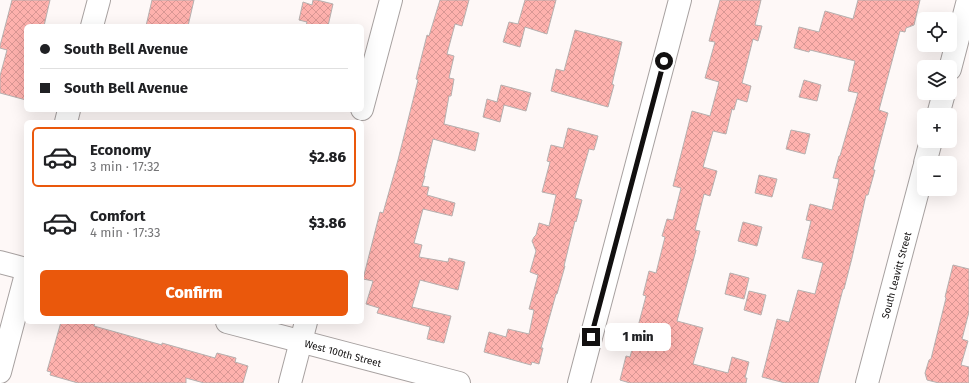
<!DOCTYPE html>
<meta charset="utf-8">
<style>
:root{--surface:#fff;--page:#f6f6f6;--text:#202124;--muted:#757577;--line:#e0e0e0;--accent:#ea580c}
body{margin:0;font-family:"Fira Sans",sans-serif;background:var(--page);color:var(--text);height:100vh;display:flex;flex-direction:column;font-size:15px;white-space:nowrap}
*{box-sizing:border-box;margin:0}
p{font-size:13px;color:var(--muted)}
.icon{flex:none;width:22px;height:22px;fill:none;stroke:currentColor;stroke-width:2;stroke-linecap:round;stroke-linejoin:round}
.map{position:relative;flex:1;overflow:hidden}
.sheet{position:absolute;left:24px;top:120px;width:340px;height:204px;display:flex;flex-direction:column;background:var(--surface);border-radius:6px;box-shadow:0 4px 16px #0002}
.sheet>*{flex:none}
.banner{position:absolute;left:24px;top:24px;width:340px;height:88px;border-radius:6px;box-shadow:0 4px 16px #0002;display:grid;align-content:center;height:88px;padding:0 16px;background:var(--surface)}
.buttons{position:absolute;left:917px;top:12px;display:grid;gap:8px}
.buttons a{display:grid;place-items:center;width:40px;height:40px;border-radius:6px;background:var(--surface);box-shadow:0 4px 16px #0002;font-size:20px}
.end{position:absolute;width:18px;height:18px;margin:-9px;border:5px solid #121010;background:#fff;box-shadow:0 0 0 2px #fff}
.from{border-radius:50%}
.bubble{position:absolute;height:28px;border-radius:6px;background:var(--surface);box-shadow:0 4px 16px #0002;font-size:13px;font-weight:800;line-height:28px;text-align:center}
.banner b{display:flex;align-items:center;gap:14px;height:38px;font-size:15px}
.banner b+b{border-top:1px solid var(--line)}
.banner i{width:10px;height:10px;background:var(--text)}
ul{padding:7px 0 0;list-style:none}
li{display:flex;align-items:center;gap:12px;height:60px;margin:0 8px 6px;padding:0 8px;border:2px solid transparent;border-radius:6px}
li div{flex:1}
li b{display:block;font-size:15px}
li em{font-style:normal;font-weight:800}
li.selected{border-color:var(--accent)}
li>.icon{width:36px;height:36px;stroke-width:1.5}
.cta{display:flex;gap:8px;margin-top:auto;padding:8px 16px}
.cta a{flex:1;height:46px;border-radius:6px;background:var(--accent);color:#fff;font-size:16px;font-weight:800;line-height:46px;text-align:center}
.map>svg:first-child{display:block}
</style>
<div class="map">
<svg width="969" height="383" viewBox="0 0 969 383">
<defs>
<pattern id="building-cross-hatch" width="8" height="8" patternUnits="userSpaceOnUse"><rect width="8" height="8" fill="#feb1ad"/><path d="M0 0l8 8M0 8l8-8" fill="none" stroke="#d99794"/></pattern>
</defs>
<rect width="100%" height="100%" fill="#fef8f7"/>
<g fill="url(#building-cross-hatch)" stroke="#b6b0af">
<path d="M12,0H50L44,26H26V100L0,93V76L7,50L0,48V46Z"/>
<path d="M152,0H194L188,26H146Z"/>
<path d="M313,0H317L333,4L328,26H306L307,22L299,20L303,2L312,5Z"/>
<path d="M440,0H469L462,26L455,24L447,54L454,56L449,78L454,79L451,96H449L444,124L479,133L475,151L433,139L424,176H425L422,186L429,187L427,195L455,203L452,216L423,209L414,243L422,245L419,257L448,262L449,258L465,262L458,290L420,280L412,307L451,316L444,343L427,339L430,327L377,313L379,308L366,304L373,281L363,279L380,212L383,213L398,160L418,80L416,79L427,35L429,36Z"/>
<path d="M525,0H556L547,34L525,27L520,47L503,42L509,22L518,24Z"/>
<path d="M720,0H761L755,25L762,26L758,41L753,39L742,83L751,86L747,102L737,99L734,110L732,109L726,134L713,131L703,167L717,171L710,196L704,194L695,230L700,231L695,250H696L677,321L703,328L693,364L728,373L732,357L749,362L745,378H747L746,383H630L620,380L626,356L630,357L646,296L643,295L649,271L656,273L665,237L662,236L667,219L673,220L681,188L673,186L692,111L710,116L719,82L705,78L715,42L709,41Z"/>
<path d="M858,0H920L914,25L906,28L905,32L900,31L887,80L879,110L888,113L873,170H875L868,195H866L852,258L844,289H843L818,383H785L762,377L777,319L789,322L798,290L815,294L823,263L802,258L811,221L806,220L810,204L832,210L839,179L833,178L839,156H840L858,93L848,91L855,61L810,50L809,52L794,48L799,27L819,32L825,11L853,19Z"/>
<path d="M575,30L622,42L612,84L614,85L608,107L551,91L556,69L564,71Z"/>
<path d="M804,80L821,85L817,101L799,97Z"/>
<path d="M501,85L531,93L526,111L504,105L500,122L483,117L487,99L497,102Z"/>
<path d="M568,128L598,136L594,150L589,149L575,198L582,200L576,222L575,221L564,266H565L557,294H556L541,348H543L539,364L532,362L531,365L484,352L489,332L506,337L508,329L529,334L534,310L529,309L538,275L530,272L536,251L532,241L534,237L536,235L539,223L549,226L556,195L542,192L550,162L547,161L551,145L563,148Z"/>
<path d="M791,130L810,134L805,154L786,149Z"/>
<path d="M759,175L777,179L772,197L755,193Z"/>
<path d="M743,222L762,227L757,246L738,241Z"/>
<path d="M953,265L969,269V312L962,339L968,341L961,365L969,367V383H939L927,380L925,373L929,360L931,359L946,298L945,297Z"/>
<path d="M730,273L749,278L744,299L725,294Z"/>
<path d="M749,291L766,295L761,315L744,310Z"/>
<path d="M61,322H95L94,326L162,345V343L215,358L217,353L236,358L235,362L248,366L243,383H204L186,378V383H78L50,375L51,372L47,371Z"/>
</g>
<g fill="none" stroke-linecap="round" stroke-linejoin="round">
<g stroke="#a7a1a0" stroke-width="24">
<g id="minor">
<path d="M92,26L99,0"/>
<path d="M950,69L968,0"/>
<path d="M362,109L391,0"/>
<path d="M938,115L944,93"/>
<path d="M66,122L69,110"/>
<path d="M925,163L931,141"/>
<path d="M0,262L26,269"/>
<path d="M227,322L459,383"/>
<path d="M0,372L26,274"/>
<path d="M290,383L306,322"/>
<path d="M579,383L680,0"/>
<path d="M867,383L924,168"/>
</g>
</g>
<use href="#minor" stroke="#fff" stroke-width="22"/>
</g>
<g fill="none" stroke-linecap="round" stroke-linejoin="round">
<path stroke="#121010" stroke-width="5" d="M591,337L664,61"/>
</g>
<g text-anchor="middle" stroke-width="3" stroke-linejoin="round" paint-order="stroke">
<g font-size="10" fill="#121010" stroke="#fff">
<text transform="translate(896 275) rotate(-75)" y="4">South Leavitt Street</text>
<text transform="translate(343 353) rotate(15)" y="4">West 100th Street</text>
</g>
</g>
</svg>
<div class="buttons">
<a><svg class="icon" aria-label="locate" viewBox="0 0 24 24"><circle cx="12" cy="12" r="6"/><path d="M12 2v4M12 18v4M2 12h4M18 12h4"/></svg></a>
<a><svg class="icon" aria-label="layers" viewBox="0 0 24 24"><path d="M12 4l9 5-9 5-9-5zM3 14l9 5 9-5"/></svg></a>
<a>+</a>
<a>−</a>
</div>
<i class="end from" style="left:664px;top:61px"></i>
<i class="end" style="left:591px;top:337px"></i>
<div class="bubble" style="left:605px;top:323px;width:66px">1 min</div>
<div class="banner">
<b><i class="from"></i>South Bell Avenue</b>
<b><i></i>South Bell Avenue</b>
</div>
<section class="sheet">
<ul>
<li class="selected"><svg class="icon" aria-label="car" viewBox="0 0 24 24"><path d="M5 17H2v-5l4-1 3-4h7l3 4 3 1v5h-3M9 17h6M6 11h13"/><circle cx="7" cy="17" r="2"/><circle cx="17" cy="17" r="2"/></svg><div><b>Economy</b><p>3 min · 17:32</p></div><em>$2.86</em></li>
<li><svg class="icon" aria-label="car" viewBox="0 0 24 24"><path d="M5 17H2v-5l4-1 3-4h7l3 4 3 1v5h-3M9 17h6M6 11h13"/><circle cx="7" cy="17" r="2"/><circle cx="17" cy="17" r="2"/></svg><div><b>Comfort</b><p>4 min · 17:33</p></div><em>$3.86</em></li>
</ul>
<div class="cta"><a>Confirm</a></div>
</section>
</div>
